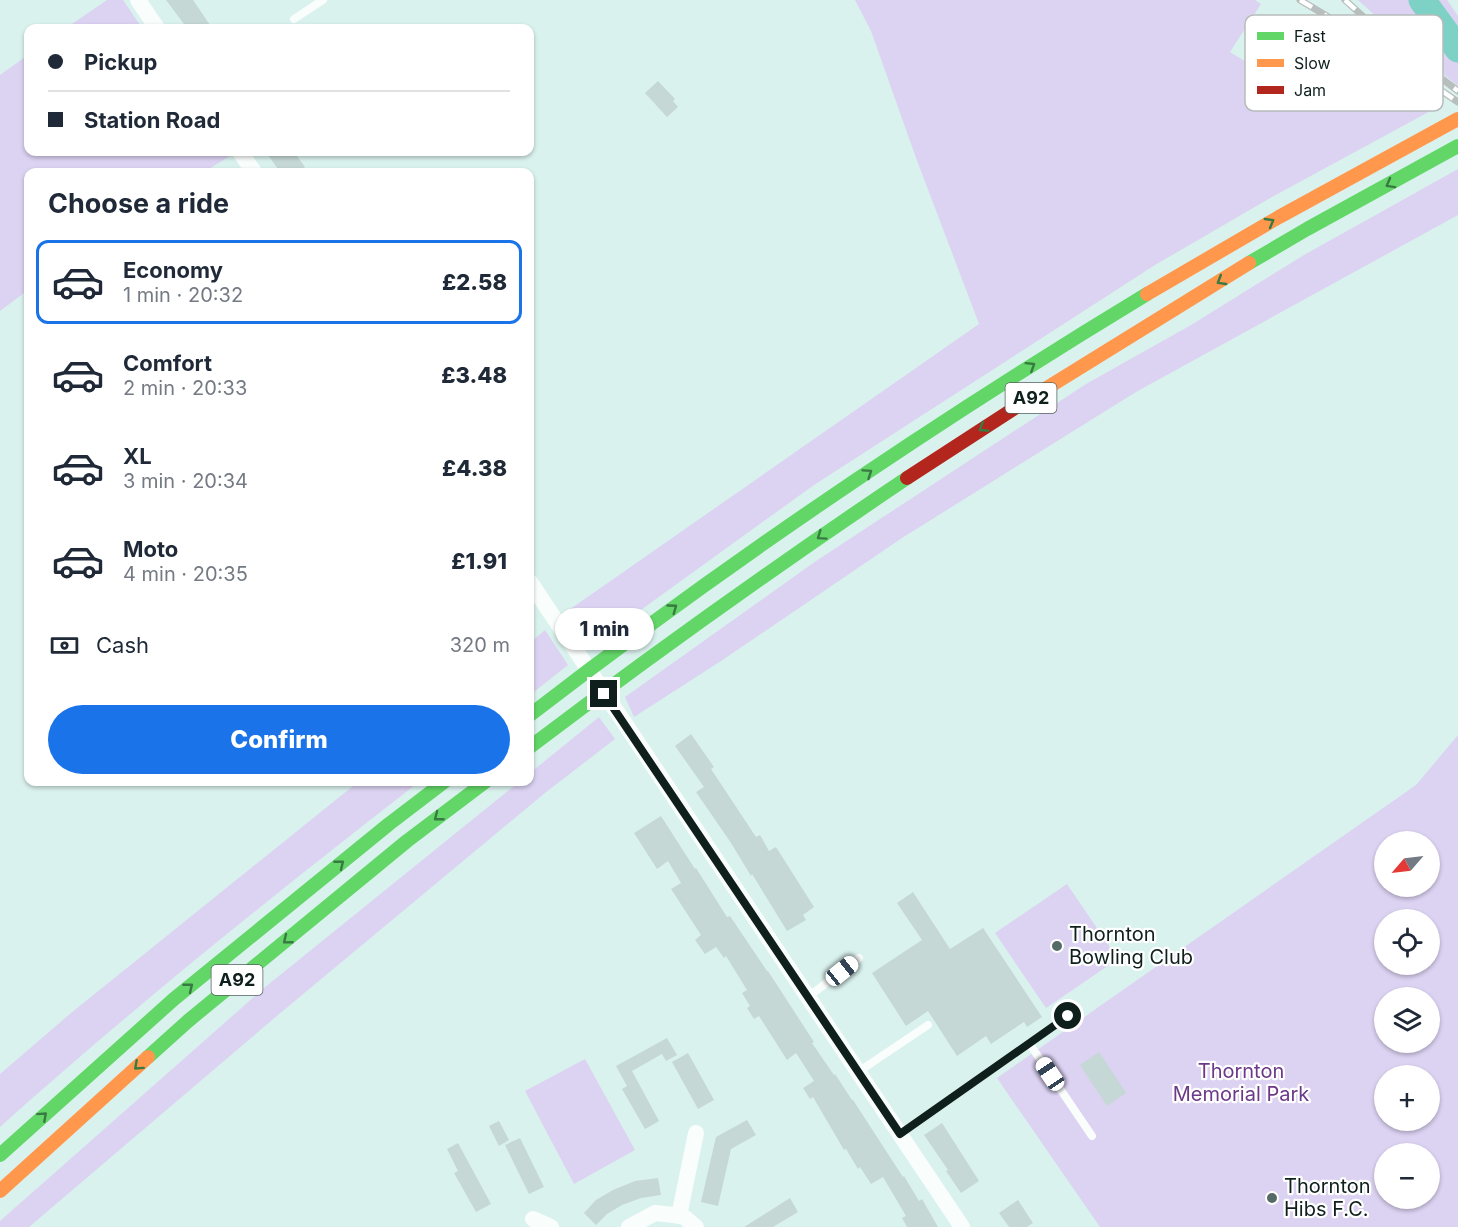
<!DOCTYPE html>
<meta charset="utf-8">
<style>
:root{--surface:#fff;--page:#f6f6f7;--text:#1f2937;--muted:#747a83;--line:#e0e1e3;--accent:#1a73e8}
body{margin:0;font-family:Inter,sans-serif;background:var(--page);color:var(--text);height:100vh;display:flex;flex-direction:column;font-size:22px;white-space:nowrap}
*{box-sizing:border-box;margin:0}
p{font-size:20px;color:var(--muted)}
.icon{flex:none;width:33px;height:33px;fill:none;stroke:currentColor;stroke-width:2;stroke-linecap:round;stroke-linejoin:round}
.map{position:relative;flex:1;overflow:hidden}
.side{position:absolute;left:24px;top:168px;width:510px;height:618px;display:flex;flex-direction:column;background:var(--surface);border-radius:12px;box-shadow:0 2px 4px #0004}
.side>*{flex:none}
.top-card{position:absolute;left:24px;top:24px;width:510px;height:132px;border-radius:12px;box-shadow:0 2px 4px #0004;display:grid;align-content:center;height:132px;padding:0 24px;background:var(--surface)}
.needle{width:39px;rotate:242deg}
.tools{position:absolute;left:1374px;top:831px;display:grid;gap:12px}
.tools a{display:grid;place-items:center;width:66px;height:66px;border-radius:50%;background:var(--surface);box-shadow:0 2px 4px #0004;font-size:30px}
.end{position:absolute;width:27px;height:27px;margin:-14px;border:8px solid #0e1f1c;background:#fff;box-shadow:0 0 0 3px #fff}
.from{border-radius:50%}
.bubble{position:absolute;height:42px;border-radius:21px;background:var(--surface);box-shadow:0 2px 4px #0004;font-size:20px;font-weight:800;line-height:42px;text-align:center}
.car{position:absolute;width:18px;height:36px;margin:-18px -9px;border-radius:8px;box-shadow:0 0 4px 2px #0007;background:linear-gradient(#fff 24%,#345 0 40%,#fff 0 76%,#345 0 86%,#fff 0)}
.top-card b{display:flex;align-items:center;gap:21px;height:57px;font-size:22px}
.top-card b+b{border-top:2px solid var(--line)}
.top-card i{width:15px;height:15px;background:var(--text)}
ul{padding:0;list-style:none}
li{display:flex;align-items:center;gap:18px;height:84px;margin:0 12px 9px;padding:0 12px;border:3px solid transparent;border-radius:12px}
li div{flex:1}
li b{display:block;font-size:22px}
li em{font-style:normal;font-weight:800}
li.selected{border-color:var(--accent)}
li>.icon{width:54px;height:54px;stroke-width:1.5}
h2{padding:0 24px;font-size:27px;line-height:72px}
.pay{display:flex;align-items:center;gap:15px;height:66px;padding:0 24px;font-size:22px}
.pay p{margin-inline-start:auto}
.button{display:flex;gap:12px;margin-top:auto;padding:12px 24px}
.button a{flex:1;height:69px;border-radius:36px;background:var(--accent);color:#fff;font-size:24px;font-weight:800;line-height:69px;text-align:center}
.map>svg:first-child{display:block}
</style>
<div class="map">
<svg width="1458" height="1227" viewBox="0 0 1458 1227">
<rect width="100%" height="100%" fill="#daf2ee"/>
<g fill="#dcd2f2" fill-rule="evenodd">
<path d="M107,0H123L142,28H66Z"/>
<path d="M855,0H1255L1261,4L1230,52L1323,109L1384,82L1436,108L1272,197L1155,265L814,485L591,646L566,612L979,324L916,158L871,31Z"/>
<path d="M1358,0H1447L1458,16V86L1407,44Z"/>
<path d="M28,55V152H227L230,156L204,172H28V290L0,311V75Z"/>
<path d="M1458,169V215L1136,392L902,538L721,661L634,717L625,697L816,561L1086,384L1191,325L1304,255Z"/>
<path d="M545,630L568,665L530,695V643Z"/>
<path d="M599,717L615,739L545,793L278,1015L29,1227H0V1221L264,988L519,782H530V773Z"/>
<path d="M1458,735V1227H1100L997,1078L1416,785ZM1384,842H1430V886H1384ZM1384,920H1430V964H1384ZM1384,998H1430V1042H1384ZM1384,1076H1430V1120H1384ZM1384,1154H1430V1198H1384Z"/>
<path d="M358,782H419C276,893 135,1006 0,1127V1074L71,1013Z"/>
<path d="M1067,884L1118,959L1046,1008L995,933Z"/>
<path d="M585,1059L635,1150L574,1184L525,1091Z"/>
</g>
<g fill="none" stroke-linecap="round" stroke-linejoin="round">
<path stroke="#7ed1c5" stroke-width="27" d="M1422,0L1458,49"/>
</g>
<g fill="#c5d8d5">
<path d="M166,0H193L212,28H187Z"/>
<path d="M658,81L675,99L673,101L678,107L667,117L645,93Z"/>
<path d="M266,152H294L305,167L297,172H280Z"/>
<path d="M691,734L714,767L711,769L756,837L760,835L769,851L776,847L814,907L803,915L806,920L787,931L752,874L751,876L731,843L696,792L704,787L675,746Z"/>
<path d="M661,816L695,869L696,868L727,917L730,916L767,971H768L814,1042L812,1043L834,1075L835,1074L852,1100H853L903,1177L904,1176L919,1201L922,1199L938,1227H907L902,1218L906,1216L883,1177L871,1184L860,1167L858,1169L846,1149L844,1150L813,1097L810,1099L803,1088L814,1081L796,1053L787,1060L759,1016L754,1019L747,1008L750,1006L742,993L747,990L726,956L724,958L716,947L705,954L695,940L701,935L671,889L681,883L668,861L657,869L634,833Z"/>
<path d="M913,892L950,949L983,928L1042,1017L1027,1027L1024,1022L991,1044L986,1036L957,1056L928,1011L906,1026L872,973L922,940L897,903Z"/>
<path d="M667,1038L677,1055L666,1061L662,1054L632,1071L659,1121L645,1129L622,1089L627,1086L616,1066Z"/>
<path d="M1099,1052L1126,1093L1107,1106L1080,1065Z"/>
<path d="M688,1053L714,1100L698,1109L672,1062Z"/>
<path d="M747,1120L756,1135L731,1149L718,1206L701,1202L716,1137Z"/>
<path d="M499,1121L509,1140L499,1146L489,1126Z"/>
<path d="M942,1123L979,1181L961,1193L946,1171L948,1170L924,1135Z"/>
<path d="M520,1138L544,1187L529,1194L505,1145Z"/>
<path d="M458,1143L491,1204L476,1212L454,1173L458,1171L447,1149Z"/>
<path d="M658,1178L661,1195L641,1198L622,1205L607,1214L596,1225L584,1213L596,1200L613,1190L635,1181Z"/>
<path d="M790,1198L798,1212L773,1227H744Z"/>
<path d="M1018,1200L1033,1223L1027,1227H1009L999,1213Z"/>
</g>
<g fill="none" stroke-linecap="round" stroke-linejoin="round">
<g stroke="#f9fdfc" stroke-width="8">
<path d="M294,19L323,0"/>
<path d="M808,997L859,958"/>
<path d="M1029,1043L1092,1136"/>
<path d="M858,1072L928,1025"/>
<path d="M900,1134L1068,1016"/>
</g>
<g stroke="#f9fdfc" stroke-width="16">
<path d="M138,0L157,28"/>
<path d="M240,152L254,172"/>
<path d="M530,582L962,1227"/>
<path d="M679,1216L696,1133"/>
<path d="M533,1219L551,1227"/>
<path d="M629,1227L655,1213L683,1216L696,1227"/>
</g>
<g stroke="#63d668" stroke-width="14">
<path d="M1249,263L1307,229L1458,146"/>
<path d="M530,715C727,563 934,423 1147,294"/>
<path d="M530,747C653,654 779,564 907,478"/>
<path d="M148,1057L188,1021L407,841L485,782"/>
<path d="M0,1155L174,999L389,824L444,782"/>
</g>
<g stroke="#ff974d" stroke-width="14">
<path d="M1147,294L1279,217L1458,119"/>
<path d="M1021,404L1249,263"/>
<path d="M0,1191L148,1057"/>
</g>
<path stroke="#b3261e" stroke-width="14" d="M907,478L1021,404"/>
<g stroke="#b8bebd" stroke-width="7">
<g id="rail">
<path d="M1300,0L1367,40L1458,102"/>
<path d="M1345,0L1379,31L1458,91"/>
</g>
</g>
<use href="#rail" stroke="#fff" stroke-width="4.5" stroke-dasharray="14" stroke-linecap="butt"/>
</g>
<defs><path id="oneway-chevron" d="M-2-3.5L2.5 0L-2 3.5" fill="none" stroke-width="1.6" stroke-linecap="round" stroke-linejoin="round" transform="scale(1.5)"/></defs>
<g stroke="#387a42">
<use href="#oneway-chevron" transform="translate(1390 184) rotate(151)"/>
<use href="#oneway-chevron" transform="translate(1270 222) rotate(-30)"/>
<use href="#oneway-chevron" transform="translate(1221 281) rotate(149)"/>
<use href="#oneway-chevron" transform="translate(1031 366) rotate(-32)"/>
<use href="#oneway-chevron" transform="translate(983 428) rotate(147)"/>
<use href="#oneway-chevron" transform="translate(868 473) rotate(-34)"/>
<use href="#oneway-chevron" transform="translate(821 536) rotate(145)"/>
<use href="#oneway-chevron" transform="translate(673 608) rotate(-36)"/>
<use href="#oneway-chevron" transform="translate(438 817) rotate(142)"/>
<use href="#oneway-chevron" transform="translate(340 864) rotate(-39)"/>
<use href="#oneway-chevron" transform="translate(287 940) rotate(141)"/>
<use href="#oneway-chevron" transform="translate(189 987) rotate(-39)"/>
<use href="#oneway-chevron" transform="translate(138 1066) rotate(138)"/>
<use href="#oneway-chevron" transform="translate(43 1116) rotate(-42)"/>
</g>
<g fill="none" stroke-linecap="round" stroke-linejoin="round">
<path stroke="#0e1f1c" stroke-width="8" d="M604,694L900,1134L1068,1016"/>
</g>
<g fill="#556966" stroke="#fff" stroke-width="2">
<circle cx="1057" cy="946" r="6"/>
<circle cx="1272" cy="1198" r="6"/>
</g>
<g text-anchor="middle" stroke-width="4.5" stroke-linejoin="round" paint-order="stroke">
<g fill="#fff" stroke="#566260" stroke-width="1.5">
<rect x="1005.5" y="383" width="51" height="30" rx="4.5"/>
<rect x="211.5" y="965" width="51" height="30" rx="4.5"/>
</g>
<g font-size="18" font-weight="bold" fill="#0e1f1c">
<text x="1031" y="404">A92</text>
<text x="237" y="986">A92</text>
</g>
<g font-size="20" fill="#0e1f1c" stroke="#fff" text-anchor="start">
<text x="1069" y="941">Thornton<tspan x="1069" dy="23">Bowling Club</tspan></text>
<text x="1284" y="1193">Thornton<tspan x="1284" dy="23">Hibs F.C.</tspan></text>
</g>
<g font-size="20" fill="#6c3988" stroke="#fff">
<text x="1241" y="1078">Thornton<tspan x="1241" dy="23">Memorial Park</tspan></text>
</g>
</g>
<rect x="1245" y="15" width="198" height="96" rx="9" fill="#fff" stroke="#b7bcbb" stroke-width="1.5"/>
<rect x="1257" y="32" width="27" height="8" fill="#63d668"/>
<rect x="1257" y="59" width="27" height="8" fill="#ff974d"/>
<rect x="1257" y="86" width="27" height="8" fill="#b3261e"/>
<g font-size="16" fill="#0e1f1c">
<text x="1294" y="42">Fast</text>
<text x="1294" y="69">Slow</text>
<text x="1294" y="96">Jam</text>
</g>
</svg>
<div class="tools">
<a><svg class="needle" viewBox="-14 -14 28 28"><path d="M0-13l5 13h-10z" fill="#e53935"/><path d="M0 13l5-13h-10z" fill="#747a83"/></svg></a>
<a><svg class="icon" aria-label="locate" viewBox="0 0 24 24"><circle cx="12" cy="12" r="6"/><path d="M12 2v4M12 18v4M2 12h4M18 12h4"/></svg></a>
<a><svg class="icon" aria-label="layers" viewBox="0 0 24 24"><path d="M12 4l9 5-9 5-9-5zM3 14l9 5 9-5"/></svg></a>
<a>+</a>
<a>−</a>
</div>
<i class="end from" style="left:1068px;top:1016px"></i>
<i class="end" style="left:604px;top:694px"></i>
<div class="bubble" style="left:555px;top:608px;width:99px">1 min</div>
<i class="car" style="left:842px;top:971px;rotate:51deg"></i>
<i class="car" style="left:1050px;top:1074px;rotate:326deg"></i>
<div class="top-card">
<b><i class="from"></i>Pickup</b>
<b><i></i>Station Road</b>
</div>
<section class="side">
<h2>Choose a ride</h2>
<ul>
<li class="selected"><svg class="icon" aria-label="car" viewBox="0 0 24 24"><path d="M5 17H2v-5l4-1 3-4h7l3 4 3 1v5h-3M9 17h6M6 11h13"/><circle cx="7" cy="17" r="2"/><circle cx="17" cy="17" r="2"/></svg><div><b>Economy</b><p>1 min · 20:32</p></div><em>£2.58</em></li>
<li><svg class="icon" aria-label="car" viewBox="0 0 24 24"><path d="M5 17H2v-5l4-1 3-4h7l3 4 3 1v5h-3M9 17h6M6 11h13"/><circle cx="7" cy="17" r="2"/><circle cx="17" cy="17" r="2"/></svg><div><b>Comfort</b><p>2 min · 20:33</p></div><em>£3.48</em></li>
<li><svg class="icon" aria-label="car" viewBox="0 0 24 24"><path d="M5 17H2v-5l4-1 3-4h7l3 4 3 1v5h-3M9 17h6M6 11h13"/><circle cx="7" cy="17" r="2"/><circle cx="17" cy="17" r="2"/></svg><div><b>XL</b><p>3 min · 20:34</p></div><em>£4.38</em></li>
<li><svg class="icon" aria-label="car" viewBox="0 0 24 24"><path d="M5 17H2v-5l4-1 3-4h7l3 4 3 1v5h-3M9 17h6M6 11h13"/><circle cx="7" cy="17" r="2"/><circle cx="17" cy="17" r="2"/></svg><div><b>Moto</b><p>4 min · 20:35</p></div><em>£1.91</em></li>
</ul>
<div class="pay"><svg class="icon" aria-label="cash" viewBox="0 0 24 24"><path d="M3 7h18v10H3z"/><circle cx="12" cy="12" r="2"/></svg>Cash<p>320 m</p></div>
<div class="button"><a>Confirm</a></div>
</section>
</div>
